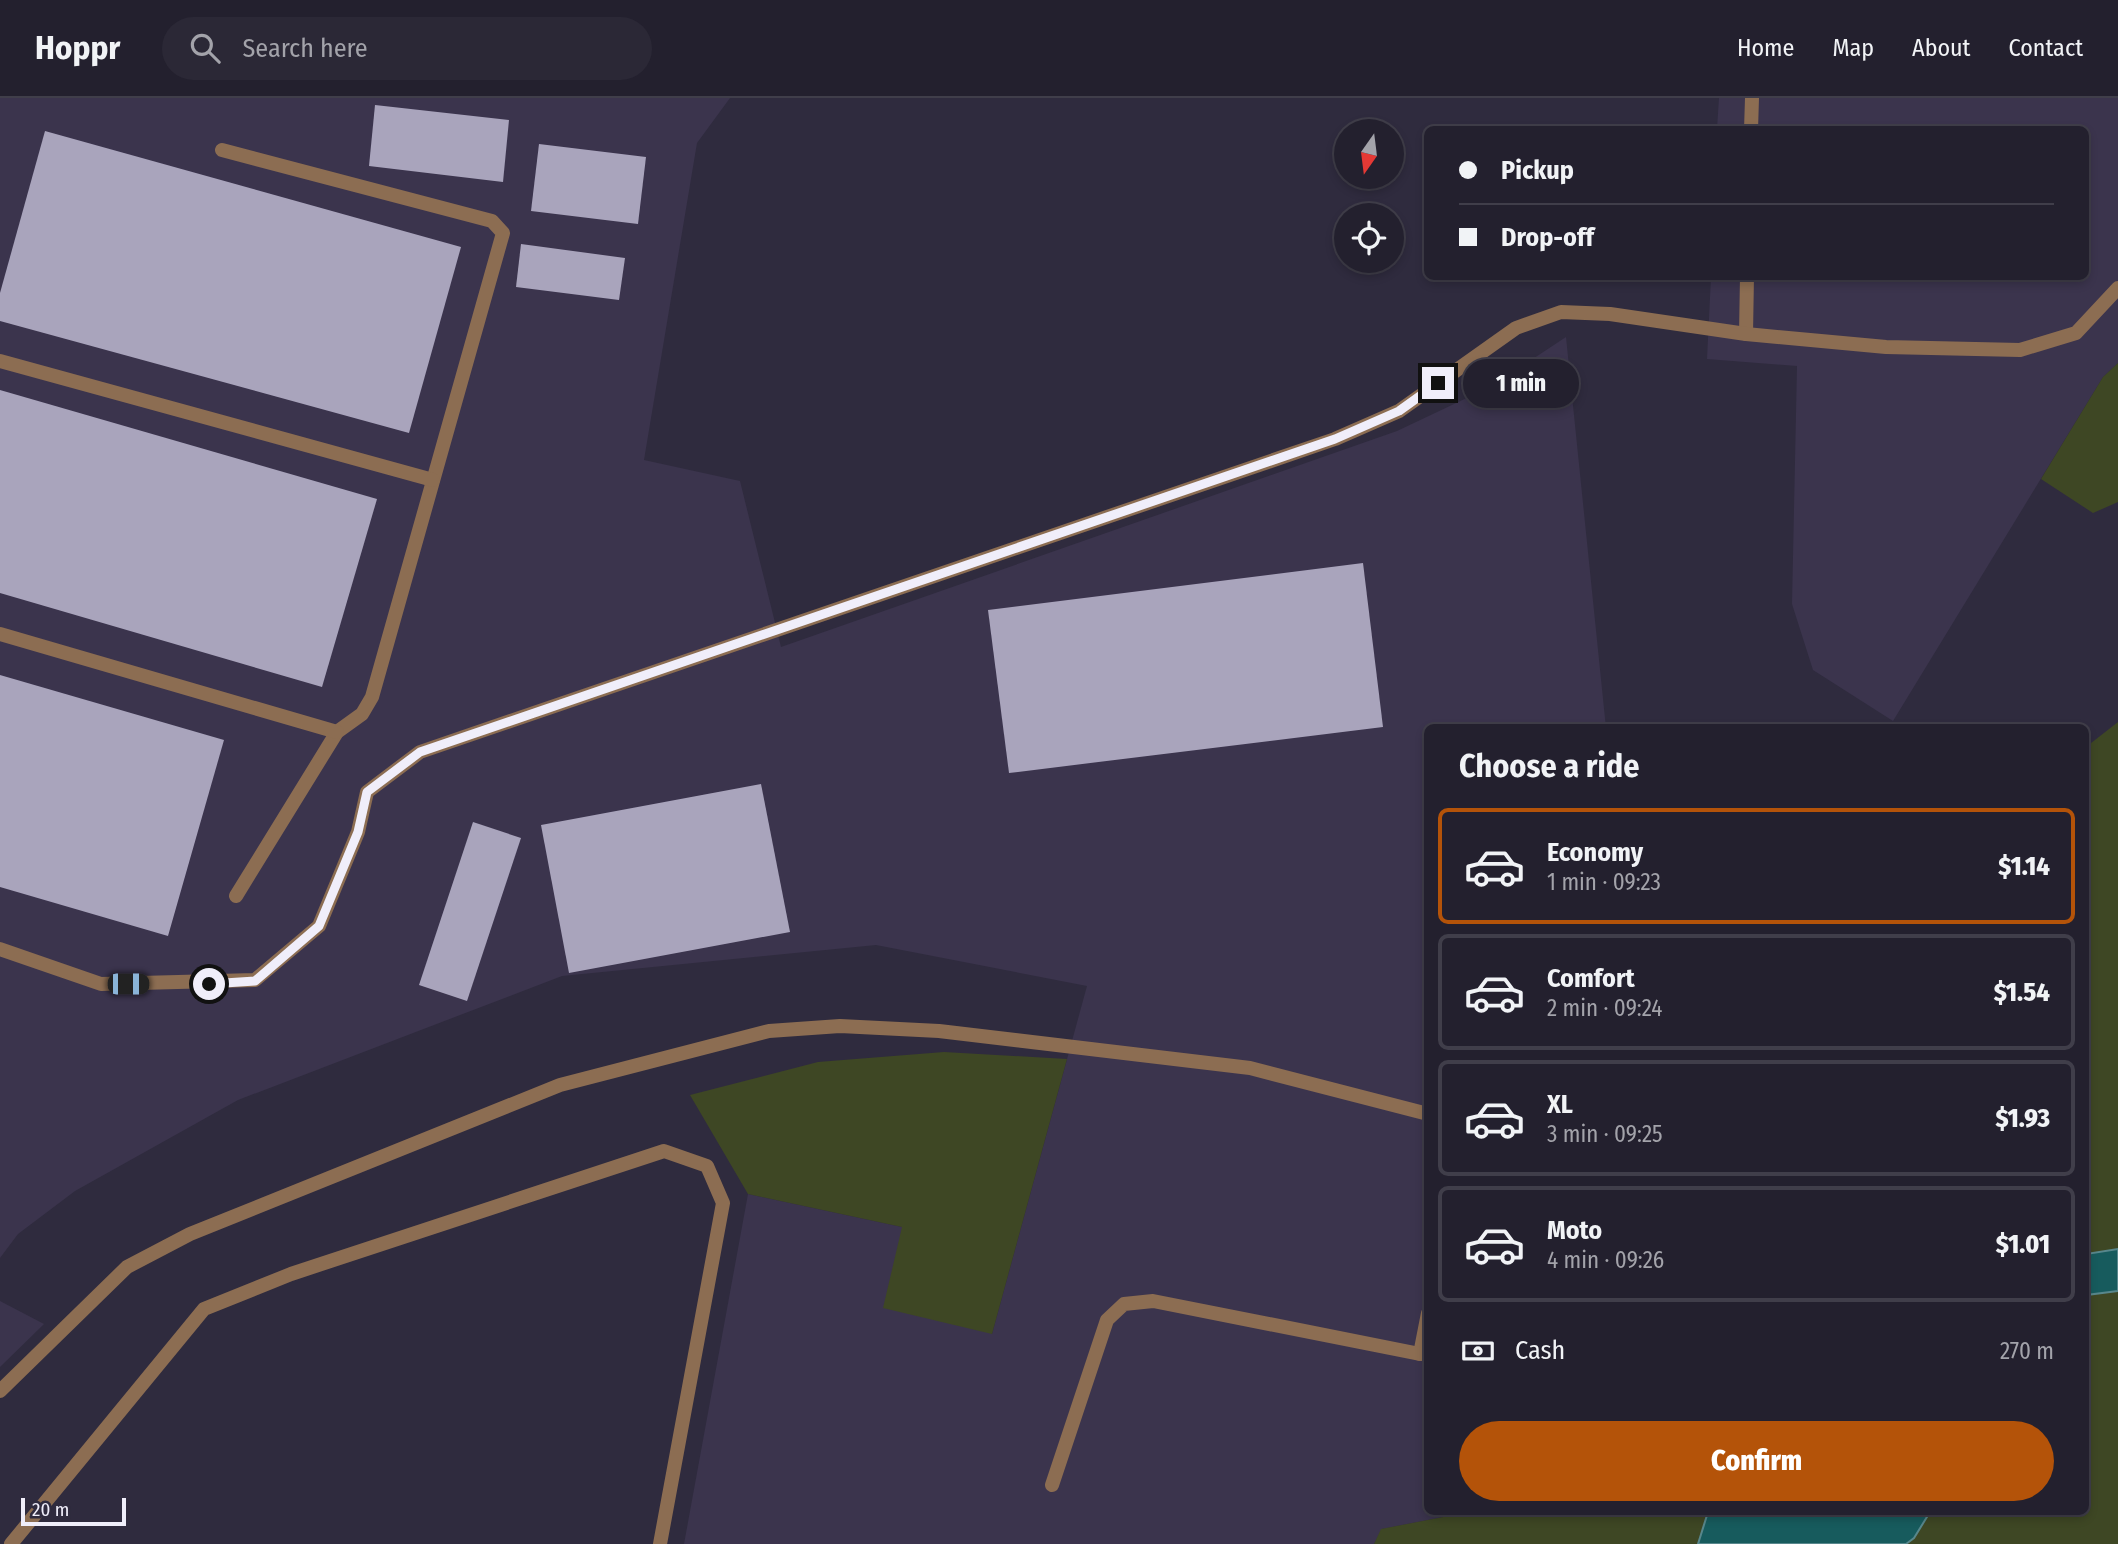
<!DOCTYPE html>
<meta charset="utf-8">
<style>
:root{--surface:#23202e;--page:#2b2836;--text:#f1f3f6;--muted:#a3a3aa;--line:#403e4a;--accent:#b45309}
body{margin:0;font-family:"Fira Sans Condensed",sans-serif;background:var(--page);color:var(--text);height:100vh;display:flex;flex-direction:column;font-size:26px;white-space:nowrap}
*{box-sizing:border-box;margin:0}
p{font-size:23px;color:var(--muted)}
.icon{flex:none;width:38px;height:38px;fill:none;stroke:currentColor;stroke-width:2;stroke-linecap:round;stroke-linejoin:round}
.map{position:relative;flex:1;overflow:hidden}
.details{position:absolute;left:1424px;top:626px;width:665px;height:791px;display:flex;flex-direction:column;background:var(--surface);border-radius:10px;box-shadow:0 4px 10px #0003,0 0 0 2px var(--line)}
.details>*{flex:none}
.top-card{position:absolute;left:1424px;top:28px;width:665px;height:154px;border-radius:10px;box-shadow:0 4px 10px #0003,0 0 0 2px var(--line);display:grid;align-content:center;height:154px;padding:0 35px;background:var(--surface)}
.needle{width:46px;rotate:194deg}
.fabs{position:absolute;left:1334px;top:21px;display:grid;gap:14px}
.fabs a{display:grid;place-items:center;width:70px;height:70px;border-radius:50%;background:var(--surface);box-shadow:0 4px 10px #0003,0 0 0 2px var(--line);font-size:35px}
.scale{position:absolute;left:21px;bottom:18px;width:105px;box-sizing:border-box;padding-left:7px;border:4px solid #f0eefa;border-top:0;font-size:19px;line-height:24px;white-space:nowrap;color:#f0eefa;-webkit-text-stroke:5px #2f2b3e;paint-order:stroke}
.end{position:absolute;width:32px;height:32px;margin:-16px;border:9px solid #f0eefa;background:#111;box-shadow:0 0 0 4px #111}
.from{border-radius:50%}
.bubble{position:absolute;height:49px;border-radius:24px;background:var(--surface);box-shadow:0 4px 10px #0003,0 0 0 2px var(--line);font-size:23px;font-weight:800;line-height:49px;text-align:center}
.car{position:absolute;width:21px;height:42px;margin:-21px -10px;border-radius:9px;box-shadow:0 0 5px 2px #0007;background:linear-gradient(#222 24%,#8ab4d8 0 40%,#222 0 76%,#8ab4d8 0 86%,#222 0)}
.top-card b{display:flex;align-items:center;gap:24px;height:66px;font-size:26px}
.top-card b+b{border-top:2px solid var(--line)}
.top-card i{width:18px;height:18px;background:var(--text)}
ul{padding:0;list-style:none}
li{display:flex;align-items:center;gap:21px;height:116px;margin:0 14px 10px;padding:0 21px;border:4px solid var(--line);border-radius:10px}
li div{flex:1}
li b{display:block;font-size:26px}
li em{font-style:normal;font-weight:800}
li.active{border-color:var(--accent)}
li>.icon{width:63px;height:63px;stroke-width:1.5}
h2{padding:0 35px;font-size:32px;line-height:84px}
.pay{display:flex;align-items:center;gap:18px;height:77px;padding:0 35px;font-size:26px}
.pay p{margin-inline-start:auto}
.action{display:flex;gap:14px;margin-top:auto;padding:14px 35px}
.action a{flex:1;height:80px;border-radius:42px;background:var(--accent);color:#fff;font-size:28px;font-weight:800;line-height:80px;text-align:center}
header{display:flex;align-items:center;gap:42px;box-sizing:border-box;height:98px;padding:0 35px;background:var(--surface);border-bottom:2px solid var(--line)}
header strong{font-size:33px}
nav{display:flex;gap:38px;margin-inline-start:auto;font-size:24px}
.search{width:490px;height:63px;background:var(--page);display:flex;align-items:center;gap:18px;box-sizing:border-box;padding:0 24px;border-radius:38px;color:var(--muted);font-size:26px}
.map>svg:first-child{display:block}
</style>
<header>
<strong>Hoppr</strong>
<div class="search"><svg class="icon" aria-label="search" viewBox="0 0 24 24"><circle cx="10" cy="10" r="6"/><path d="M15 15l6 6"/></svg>Search here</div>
<nav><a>Home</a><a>Map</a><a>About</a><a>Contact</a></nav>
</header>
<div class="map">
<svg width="2118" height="1446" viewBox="0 0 2118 1446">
<rect width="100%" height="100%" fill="#2f2b3e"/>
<g fill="#3b344d">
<path d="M0,0H730L697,45L644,362L740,383L781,549L1397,333L1490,289L1566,239L1606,630H1428V1414H1469L1382,1431L1374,1446H684L748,1096L902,1129L992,1236L1087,888L876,847L562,878L238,1002L75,1093L18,1136L0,1160Z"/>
<path d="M1719,0H2118V265L2103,279L1893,623L1813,572L1792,506L1797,268L1707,261L1711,179L2086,178V32L1717,31Z"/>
<path d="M0,1203L44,1226L0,1269Z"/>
</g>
<g fill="#3e4724">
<path d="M2118,265V404L2093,415L2041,381L2103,279Z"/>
<path d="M2118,624V1446H1374L1381,1431L1469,1414H2086V649Z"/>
<path d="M944,954L1067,961L992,1236L883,1210L902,1129L748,1096L690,997L818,964Z"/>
</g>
<g fill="#175b5d" stroke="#58878c" stroke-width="2">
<path d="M2118,1151V1193L2086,1197V1156Z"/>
<path d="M1708,1414H1930L1914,1440L1906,1446H1698Z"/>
</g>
<g fill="#a9a4bc">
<path d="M375,7L509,22L503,84L369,68Z"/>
<path d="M45,33L461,149L409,335L0,223V195Z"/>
<path d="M539,46L646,59L638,126L531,113Z"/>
<path d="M521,146L625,160L619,202L516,189Z"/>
<path d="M0,292L377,401L322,589L0,495Z"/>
<path d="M1363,465L1383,629L1009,675L988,512Z"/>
<path d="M0,577L224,642L168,838L0,789Z"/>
<path d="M761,686L790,834L569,875L541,727Z"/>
<path d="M473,724L521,740L467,903L419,887Z"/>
</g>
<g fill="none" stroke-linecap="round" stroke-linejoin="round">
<g stroke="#8c6d52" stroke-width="14">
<path d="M1751,32L1752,0"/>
<path d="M222,52L492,123L503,135L372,599L362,616L337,634L236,798"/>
<path d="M1746,236L1747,178"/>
<path d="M0,263L433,382"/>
<path d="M0,536L337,634"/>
<path d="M0,851L101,886L255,882L319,828L358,734L367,694L420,654L1335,341L1399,313L1516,230L1561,214L1610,216L1746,236L1886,249L2020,252L2076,235L2118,190"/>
<path d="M1428,1215L1420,1256L1428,1255"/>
<path d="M0,1293L127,1169L190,1136L560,987L769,933L840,928L939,933L1250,970L1428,1016"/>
<path d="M1052,1387L1107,1222L1124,1206L1153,1203L1420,1256"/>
</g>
<path stroke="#8c6d52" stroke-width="14" d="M11,1446L204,1211L291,1176L664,1053L707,1068L723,1105L660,1446"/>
</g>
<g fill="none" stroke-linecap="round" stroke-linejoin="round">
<path stroke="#f0eefa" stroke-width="9" d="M209,886L255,883L319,828L358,734L367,694L420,654L1335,341L1399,313L1438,285"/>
</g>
</svg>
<div class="fabs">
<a><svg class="needle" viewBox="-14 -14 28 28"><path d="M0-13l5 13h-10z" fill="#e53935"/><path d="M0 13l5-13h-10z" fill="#a3a3aa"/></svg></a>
<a><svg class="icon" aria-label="locate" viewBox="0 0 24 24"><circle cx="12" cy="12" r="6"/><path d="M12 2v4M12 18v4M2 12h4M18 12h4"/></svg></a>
</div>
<div class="scale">20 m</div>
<i class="end from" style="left:209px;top:886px"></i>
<i class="end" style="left:1438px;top:285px"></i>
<div class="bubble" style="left:1463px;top:261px;width:116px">1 min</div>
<i class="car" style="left:128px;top:886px;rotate:90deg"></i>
<div class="top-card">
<b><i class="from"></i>Pickup</b>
<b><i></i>Drop-off</b>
</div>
<section class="details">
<h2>Choose a ride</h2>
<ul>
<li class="active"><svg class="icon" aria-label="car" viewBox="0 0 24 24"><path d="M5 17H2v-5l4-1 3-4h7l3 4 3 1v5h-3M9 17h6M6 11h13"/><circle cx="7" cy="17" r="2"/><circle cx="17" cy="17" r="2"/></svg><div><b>Economy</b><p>1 min · 09:23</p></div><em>$1.14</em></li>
<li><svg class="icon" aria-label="car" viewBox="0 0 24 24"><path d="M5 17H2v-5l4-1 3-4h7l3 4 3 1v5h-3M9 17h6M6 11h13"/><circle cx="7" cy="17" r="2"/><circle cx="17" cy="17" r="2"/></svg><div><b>Comfort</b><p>2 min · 09:24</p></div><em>$1.54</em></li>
<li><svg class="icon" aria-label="car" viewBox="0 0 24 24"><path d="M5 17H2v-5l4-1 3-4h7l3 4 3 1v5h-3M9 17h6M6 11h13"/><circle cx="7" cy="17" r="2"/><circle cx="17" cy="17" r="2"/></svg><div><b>XL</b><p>3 min · 09:25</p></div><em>$1.93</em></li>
<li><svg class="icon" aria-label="car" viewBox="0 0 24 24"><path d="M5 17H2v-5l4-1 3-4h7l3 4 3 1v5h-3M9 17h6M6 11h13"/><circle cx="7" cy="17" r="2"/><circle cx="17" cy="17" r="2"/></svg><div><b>Moto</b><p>4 min · 09:26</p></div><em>$1.01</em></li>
</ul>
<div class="pay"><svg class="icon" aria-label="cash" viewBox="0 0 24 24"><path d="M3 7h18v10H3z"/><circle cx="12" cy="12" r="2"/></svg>Cash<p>270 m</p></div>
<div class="action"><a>Confirm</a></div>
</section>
</div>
